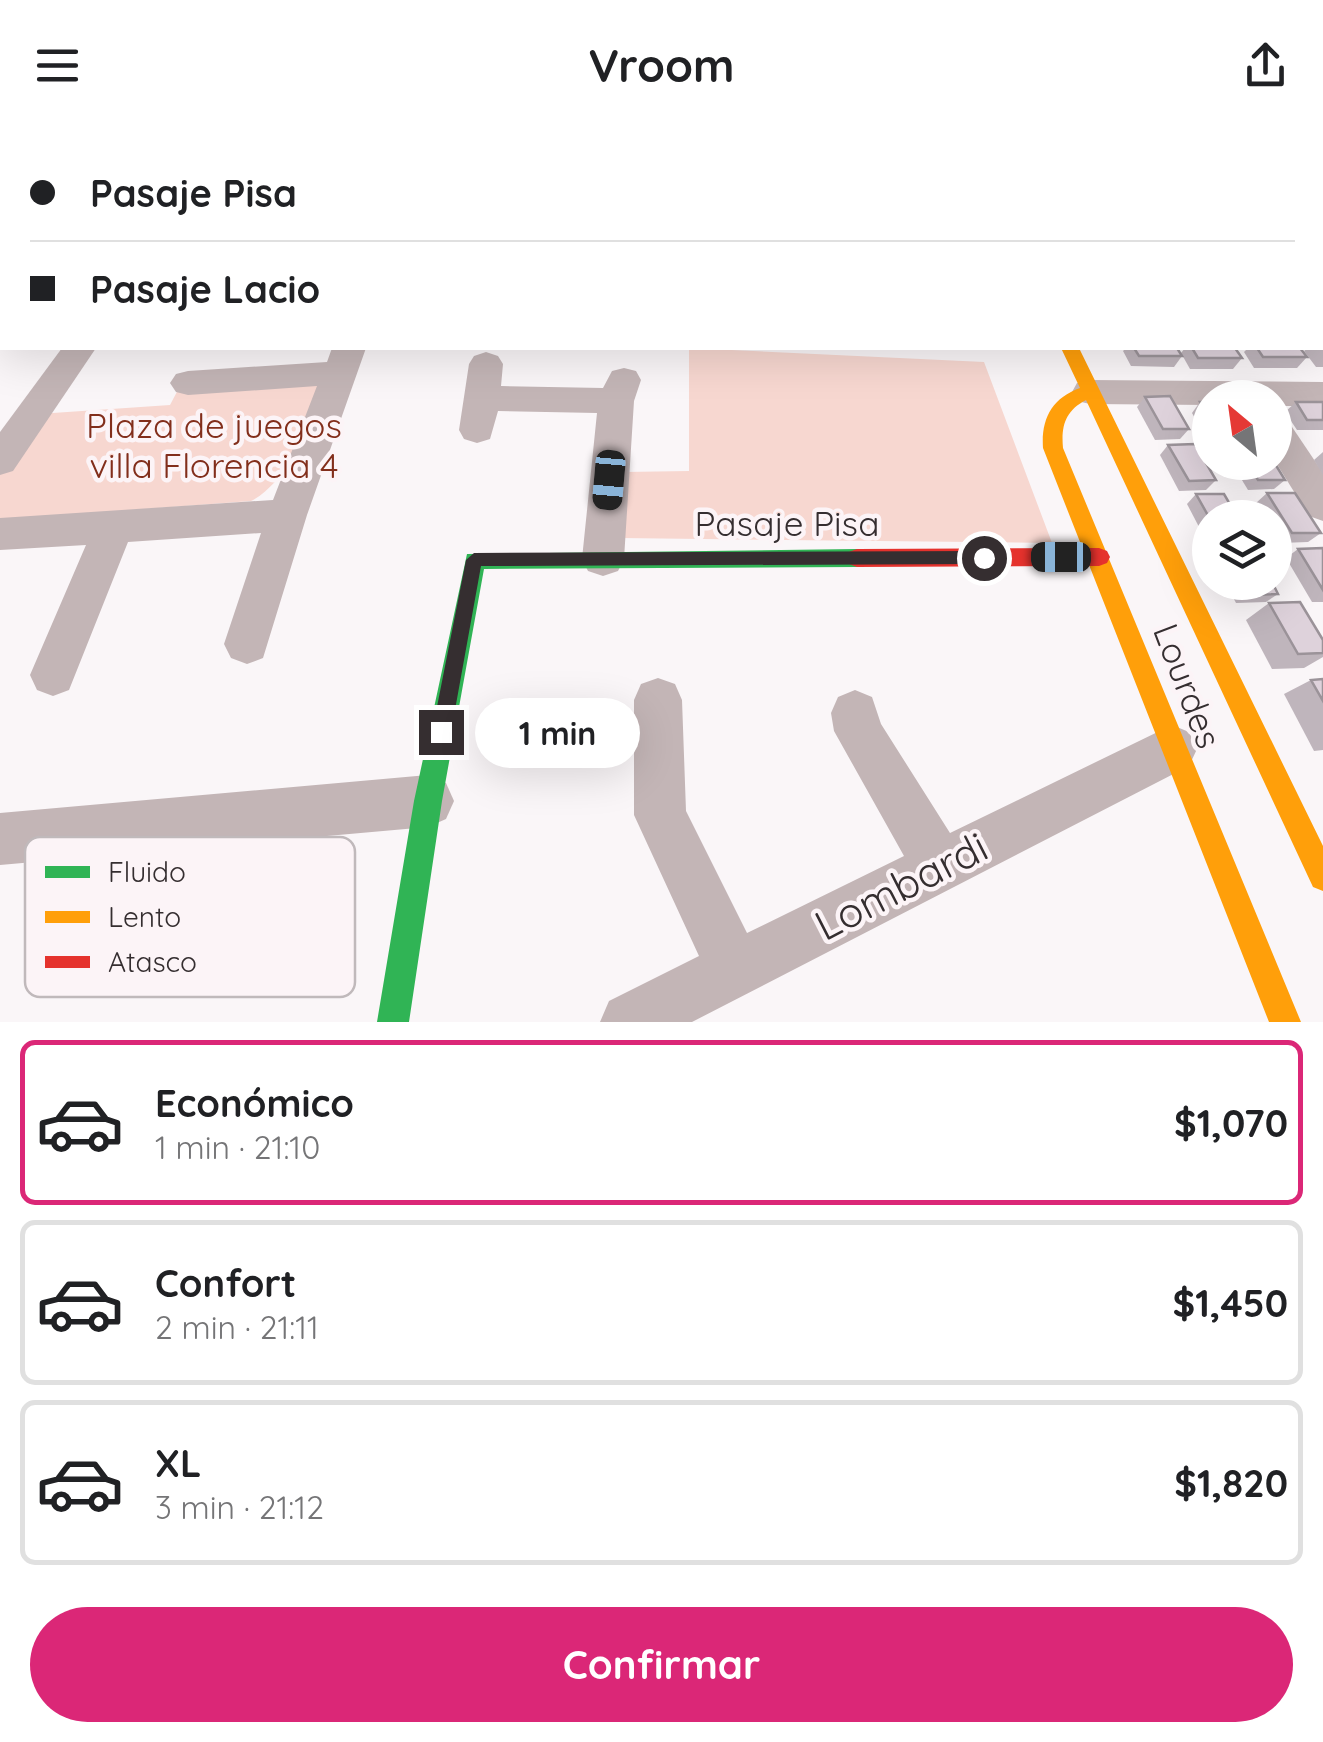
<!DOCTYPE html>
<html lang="es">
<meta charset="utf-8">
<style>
:root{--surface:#fff;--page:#f6f6f6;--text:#202124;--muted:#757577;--line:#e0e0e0;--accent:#db2777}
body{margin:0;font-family:Quicksand,sans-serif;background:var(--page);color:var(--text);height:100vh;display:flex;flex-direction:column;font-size:38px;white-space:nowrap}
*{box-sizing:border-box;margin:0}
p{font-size:32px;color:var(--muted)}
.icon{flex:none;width:55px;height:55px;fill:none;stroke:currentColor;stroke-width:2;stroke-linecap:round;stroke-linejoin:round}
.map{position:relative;height:892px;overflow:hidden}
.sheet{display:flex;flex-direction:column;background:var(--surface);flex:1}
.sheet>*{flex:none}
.top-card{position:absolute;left:0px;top:0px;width:1325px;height:220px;box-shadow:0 10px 40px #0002;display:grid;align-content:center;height:220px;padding:0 30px;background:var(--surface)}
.needle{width:65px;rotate:331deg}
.fabs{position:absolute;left:1192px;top:250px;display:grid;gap:20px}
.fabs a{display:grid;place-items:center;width:100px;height:100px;border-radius:50%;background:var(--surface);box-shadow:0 10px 40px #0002;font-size:50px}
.end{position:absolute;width:45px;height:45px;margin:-22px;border:12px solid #352e30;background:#fff;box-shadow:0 0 0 5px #fff}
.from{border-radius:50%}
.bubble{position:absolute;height:70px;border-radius:35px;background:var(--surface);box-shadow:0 10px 40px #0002;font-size:32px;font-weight:700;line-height:70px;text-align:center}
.car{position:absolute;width:30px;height:60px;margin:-30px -15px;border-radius:12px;box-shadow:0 0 8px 2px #0007;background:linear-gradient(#222 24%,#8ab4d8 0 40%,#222 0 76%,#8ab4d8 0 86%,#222 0)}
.top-card b{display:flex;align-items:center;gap:35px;height:95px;font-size:38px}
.top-card b+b{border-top:2px solid var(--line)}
.top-card i{width:25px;height:25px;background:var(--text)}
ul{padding:18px 0 0;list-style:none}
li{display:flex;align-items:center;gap:30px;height:165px;margin:0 20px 15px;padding:0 10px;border:5px solid var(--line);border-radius:15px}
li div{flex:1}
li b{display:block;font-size:38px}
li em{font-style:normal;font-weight:700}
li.current{border-color:var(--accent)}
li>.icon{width:90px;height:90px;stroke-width:1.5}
.action{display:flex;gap:20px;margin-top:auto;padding:20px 30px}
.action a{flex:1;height:115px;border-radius:60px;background:var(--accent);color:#fff;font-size:40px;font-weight:700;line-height:115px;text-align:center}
header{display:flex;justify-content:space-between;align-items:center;height:130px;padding:0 30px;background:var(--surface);font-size:45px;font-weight:700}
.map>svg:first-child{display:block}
</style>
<header><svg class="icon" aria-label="menu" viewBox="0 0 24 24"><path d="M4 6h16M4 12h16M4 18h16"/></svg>Vroom<svg class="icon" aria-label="share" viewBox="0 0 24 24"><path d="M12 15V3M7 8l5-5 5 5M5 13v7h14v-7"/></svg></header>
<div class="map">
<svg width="1323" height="892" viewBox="0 0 1323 892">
<rect width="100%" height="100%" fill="#faf6f8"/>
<g fill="#f7d7d0">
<path d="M689,218L984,232L1052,413L620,408L624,342L689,341Z"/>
<path d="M308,250L323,257L295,336C277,345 270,362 251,371L0,390V343L38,284L170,275L179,258Z"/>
</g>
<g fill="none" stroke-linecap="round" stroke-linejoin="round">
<g fill="#c3b5b6" fill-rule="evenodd">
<path d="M712,0H738V2H713Z"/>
<path d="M832,0H858L859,2H834Z"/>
<path d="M1072,0H1098L1100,2H1074Z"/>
<path d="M1226,0H1252L1254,2H1228Z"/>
<rect x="1322" y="75" width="1" height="18"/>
<rect x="1322" y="157" width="1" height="20"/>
<path d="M62,218H96L13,341L0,345V302Z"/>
<path d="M332,218H366L307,385L263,528L247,534L231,528L224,514L261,403L128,412L69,560L53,566L37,560L30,545L86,415L0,420V388L273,370L317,256L188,265L176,262L170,253L176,244L188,241L327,232Z"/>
<path d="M486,222L498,226L503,234L501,256L603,258L612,241L624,238L636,241L641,250L634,271L624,429L618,441L603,446L588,441L582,429L597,283L498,281L490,309L477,313L464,309L459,300L469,234L474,226Z"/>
<path d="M1090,250L1323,252V276H1275V268H1210V275L1090,274L1077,271L1072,262L1077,253Z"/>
<path d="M1275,288L1288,291L1323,343V391L1309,386L1275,331Z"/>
<path d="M658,548L675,554L682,570L686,681L747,803L904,726L834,601L831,583L838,567L855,560L872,567L881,594L950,703L1172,595L1189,602L1197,619L1189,636L692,892H600L609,871L699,826L634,685V570L641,554Z"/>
<path d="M428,645L446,653L454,671L446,689L428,697L0,735V683Z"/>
</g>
<g fill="#30b455" fill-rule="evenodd">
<path d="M964,0H978L979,2H966Z"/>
<path d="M857,419L865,422L868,428L865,434L857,437L484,439L442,671L409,892H377L414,671L467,424Z"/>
</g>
<path fill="#ff9f0a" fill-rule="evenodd" d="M1061,218H1079L1323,716V761L1313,757L1086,270C1065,281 1061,296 1063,318L1301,892H1269L1043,318C1041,289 1052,268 1080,258Z"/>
<path fill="#e5322d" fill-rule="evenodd" d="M1099,418L1107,421L1110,427L1107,433L1099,436L857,437L849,434L846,428L849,422L857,419Z"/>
</g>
<g fill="#bfb5bc">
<path d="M1099,0H1130L1131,2H1101Z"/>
<path d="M1138,0H1180L1181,1L1180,2H1136Z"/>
<path d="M1188,0H1221L1222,1L1221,2H1190Z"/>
<path d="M1323,210V237H1316L1304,221L1308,218H1322Z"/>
<path d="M1126,218H1177L1182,226L1174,237L1131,236L1123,221Z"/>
<path d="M1185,218H1235L1242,228L1233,239H1190L1181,223Z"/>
<path d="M1248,218H1300L1307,227L1297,238H1254L1244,222Z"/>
<path d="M1145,267L1189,299L1180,309L1155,310L1137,277Z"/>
<path d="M1200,272H1210V301H1202L1192,283Z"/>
<path d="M1296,272H1323V300H1297L1285,282Z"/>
<path d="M1168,315L1216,350L1206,360L1179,361L1160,325Z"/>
<path d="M1323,322V345L1314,330Z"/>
<path d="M1231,332H1274L1285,350L1274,359L1248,360Z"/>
<path d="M1267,363L1321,403L1308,412L1280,413L1275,404V388H1265L1256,373Z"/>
<path d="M1196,364L1210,388V414H1208L1187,374Z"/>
<path d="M1323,418V472H1312L1286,428L1298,419Z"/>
<path d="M1225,452H1272L1278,464L1266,472L1236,473Z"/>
<path d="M1269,473L1323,510V527L1304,538L1272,539L1246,490Z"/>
<path d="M1323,549V620L1314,621L1284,564L1311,550Z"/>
</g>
<path fill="#9b9399" d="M0,27L2,30V56L0,60Z"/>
<g fill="#ded2db" stroke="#9b9399" stroke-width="2.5">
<path d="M1002,0H1020L1022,2H1004Z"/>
<path d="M1053,0H1070L1072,2H1054Z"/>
<path d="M1148,0H1180L1181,1H1148Z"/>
<path d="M1134,218H1177L1182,226H1139Z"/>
<path d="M1192,218H1235L1242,228H1198Z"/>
<path d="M1257,218H1300L1307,227H1263Z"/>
<path d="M1170,266L1189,299H1163L1145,267Z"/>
<path d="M1200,272H1210V289Z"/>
<path d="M1296,272H1323V290H1307Z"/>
<path d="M1195,314L1216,350L1189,351L1168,315Z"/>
<path d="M1247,332H1274L1285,350H1258Z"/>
<path d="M1267,363H1295L1321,403H1292Z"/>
<path d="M1196,364H1224L1238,388L1210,389Z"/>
<path d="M1323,418V460L1298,419Z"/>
<path d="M1241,452H1272L1278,464L1248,465Z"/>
<path d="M1300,472L1323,510V523L1298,524L1269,473Z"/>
<path d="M1323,549V571L1311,550Z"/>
</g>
<path fill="#352e30" d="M984,421L992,428L984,434L481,436L451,602L441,611L432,602L466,430L474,423Z"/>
<g text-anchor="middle" stroke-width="9" stroke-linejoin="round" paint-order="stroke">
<g font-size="35" fill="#822e1b" stroke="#fcf4f7">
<text x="214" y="308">Plaza de juegos<tspan x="214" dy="40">villa Florencia 4</tspan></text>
</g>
<g font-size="35" fill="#352e30" stroke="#fcf4f7">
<text x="787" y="406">Pasaje Pisa</text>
<text transform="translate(1187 556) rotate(69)" y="12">Lourdes</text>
</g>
<g font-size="42" fill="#352e30" stroke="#fcf4f7">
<text transform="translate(901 756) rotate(-27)" y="15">Lombardi</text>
</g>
</g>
<rect x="25" y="707" width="330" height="160" rx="15" fill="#fcf4f7" stroke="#c0b9bb" stroke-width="2.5"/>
<rect x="45" y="736" width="45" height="12" fill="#30b455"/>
<rect x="45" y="781" width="45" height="12" fill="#ff9f0a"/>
<rect x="45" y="826" width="45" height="12" fill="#e5322d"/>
<g font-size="28" fill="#352e30">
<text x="108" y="752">Fluido</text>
<text x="108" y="797">Lento</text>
<text x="108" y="842">Atasco</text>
</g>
</svg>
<div class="fabs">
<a><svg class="needle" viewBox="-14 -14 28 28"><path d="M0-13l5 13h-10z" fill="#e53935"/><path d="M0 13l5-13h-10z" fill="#757577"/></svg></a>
<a><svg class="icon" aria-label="layers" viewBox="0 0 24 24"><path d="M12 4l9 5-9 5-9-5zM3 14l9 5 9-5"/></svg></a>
</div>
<i class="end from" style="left:984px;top:428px"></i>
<i class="end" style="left:441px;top:602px"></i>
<div class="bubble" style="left:475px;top:568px;width:165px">1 min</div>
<i class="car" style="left:609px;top:350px;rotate:185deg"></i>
<i class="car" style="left:1061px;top:427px;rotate:270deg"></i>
<div class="top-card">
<b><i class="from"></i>Pasaje Pisa</b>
<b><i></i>Pasaje Lacio</b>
</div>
</div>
<section class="sheet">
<ul>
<li class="current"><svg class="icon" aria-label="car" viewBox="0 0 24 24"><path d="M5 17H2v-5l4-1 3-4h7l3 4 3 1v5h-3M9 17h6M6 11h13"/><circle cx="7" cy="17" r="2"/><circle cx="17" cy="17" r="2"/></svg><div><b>Económico</b><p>1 min · 21:10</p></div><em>$1,070</em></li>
<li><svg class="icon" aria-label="car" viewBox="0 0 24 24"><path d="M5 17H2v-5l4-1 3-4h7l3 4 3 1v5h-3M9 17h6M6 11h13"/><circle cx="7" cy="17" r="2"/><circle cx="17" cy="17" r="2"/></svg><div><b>Confort</b><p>2 min · 21:11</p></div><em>$1,450</em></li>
<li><svg class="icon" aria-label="car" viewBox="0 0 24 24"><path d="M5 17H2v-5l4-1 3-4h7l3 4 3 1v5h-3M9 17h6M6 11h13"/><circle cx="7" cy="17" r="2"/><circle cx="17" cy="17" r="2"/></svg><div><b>XL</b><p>3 min · 21:12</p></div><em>$1,820</em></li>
</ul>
<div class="action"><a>Confirmar</a></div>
</section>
